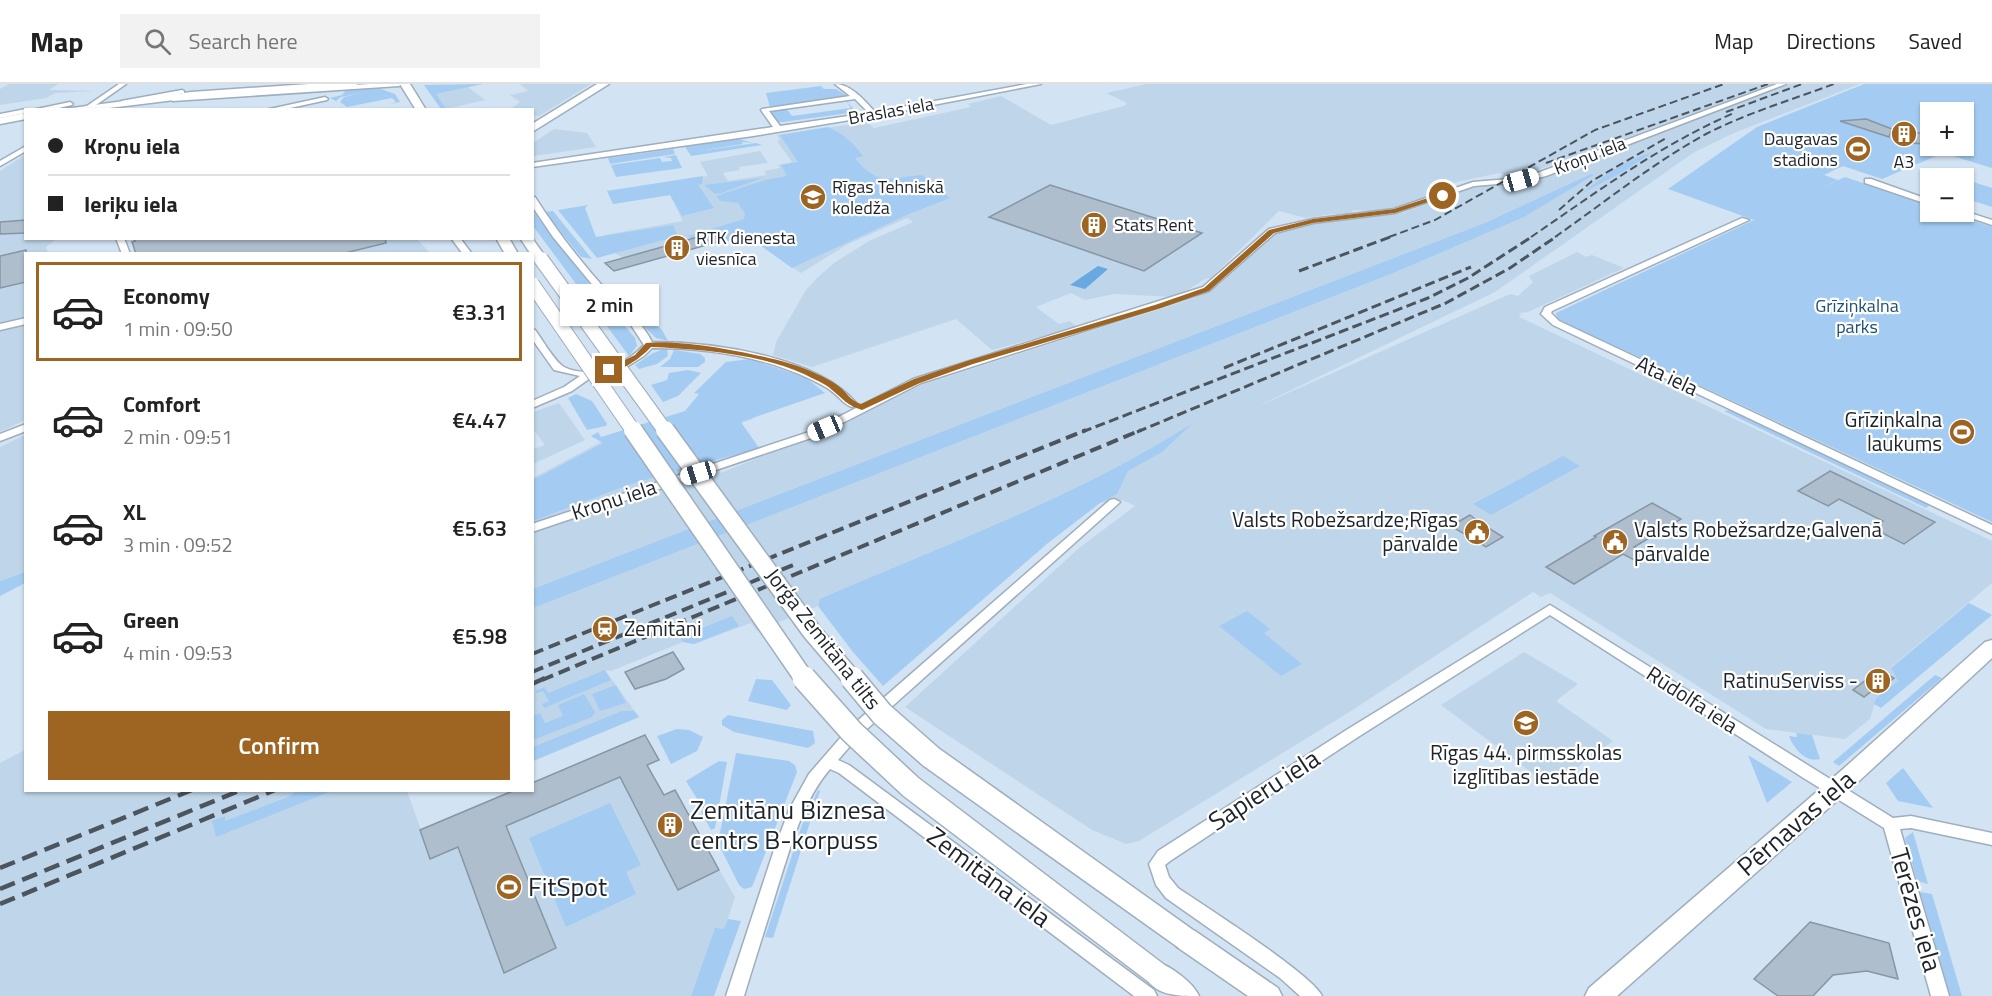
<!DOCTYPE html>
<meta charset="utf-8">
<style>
:root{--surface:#fff;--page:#f2f2f2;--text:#222;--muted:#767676;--line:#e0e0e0;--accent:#9d6521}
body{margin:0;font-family:"Titillium Web",sans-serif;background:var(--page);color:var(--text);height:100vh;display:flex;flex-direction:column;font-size:22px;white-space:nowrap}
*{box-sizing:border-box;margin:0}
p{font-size:20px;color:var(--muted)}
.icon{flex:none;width:33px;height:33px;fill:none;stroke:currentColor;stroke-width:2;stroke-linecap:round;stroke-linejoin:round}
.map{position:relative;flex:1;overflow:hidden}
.sheet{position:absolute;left:24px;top:168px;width:510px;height:540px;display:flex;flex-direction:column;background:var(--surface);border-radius:0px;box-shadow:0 2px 4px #0004}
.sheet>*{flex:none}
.top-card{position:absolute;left:24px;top:24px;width:510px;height:132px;border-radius:0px;box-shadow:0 2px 4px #0004;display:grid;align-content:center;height:132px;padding:0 24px;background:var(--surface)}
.controls{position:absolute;left:1920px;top:18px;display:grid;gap:12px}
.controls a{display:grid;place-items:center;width:54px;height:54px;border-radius:0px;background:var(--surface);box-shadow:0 2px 4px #0004;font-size:30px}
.end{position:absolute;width:27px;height:27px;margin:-14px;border:8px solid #9d6521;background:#fff;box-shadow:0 0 0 3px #fff}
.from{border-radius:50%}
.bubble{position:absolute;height:42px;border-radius:0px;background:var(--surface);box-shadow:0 2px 4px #0004;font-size:20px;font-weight:600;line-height:42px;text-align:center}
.car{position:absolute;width:18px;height:36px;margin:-18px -9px;border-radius:8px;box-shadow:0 0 4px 2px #0007;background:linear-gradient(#fff 24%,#345 0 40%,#fff 0 76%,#345 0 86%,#fff 0)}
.top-card b{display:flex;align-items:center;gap:21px;height:57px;font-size:22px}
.top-card b+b{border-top:2px solid var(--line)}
.top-card i{width:15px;height:15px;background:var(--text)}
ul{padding:10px 0 0;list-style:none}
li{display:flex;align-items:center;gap:18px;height:99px;margin:0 12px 9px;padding:0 12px;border:3px solid transparent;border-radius:0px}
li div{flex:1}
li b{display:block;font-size:22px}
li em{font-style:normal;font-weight:600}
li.current{border-color:var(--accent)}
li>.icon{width:54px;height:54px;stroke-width:1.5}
.button{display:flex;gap:12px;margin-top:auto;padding:12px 24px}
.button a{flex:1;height:69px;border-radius:0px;background:var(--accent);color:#fff;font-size:24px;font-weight:600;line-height:69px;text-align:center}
header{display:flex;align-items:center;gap:36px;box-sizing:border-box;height:84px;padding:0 30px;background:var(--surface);border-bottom:2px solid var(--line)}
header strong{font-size:28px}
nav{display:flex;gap:33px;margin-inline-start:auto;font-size:21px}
.search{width:420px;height:54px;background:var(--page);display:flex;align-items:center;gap:15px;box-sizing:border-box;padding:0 21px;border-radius:0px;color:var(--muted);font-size:22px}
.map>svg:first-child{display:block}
</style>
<header>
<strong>Map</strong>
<div class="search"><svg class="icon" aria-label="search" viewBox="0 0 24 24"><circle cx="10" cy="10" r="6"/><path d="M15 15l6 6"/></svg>Search here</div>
<nav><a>Map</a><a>Directions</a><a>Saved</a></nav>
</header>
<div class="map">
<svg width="1992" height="912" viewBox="0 0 1992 912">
<rect width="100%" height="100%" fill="#d2e3f3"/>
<g fill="#bfd6ea">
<path d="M9,0H58L49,6L95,7L55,9L46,14L0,21V5Z"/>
<path d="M520,0H591L539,32L533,31L532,26H509L520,18L510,11L528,7Z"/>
<path d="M1147,0H1774L1515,94L1500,89L1456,98L1437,110L1408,121L1372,127L1354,126L1347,131L1333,130L1306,134L1279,127L1211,194L1205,195L1181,210H1177L1174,213L1114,210L1085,216L1071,209L1036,223L1059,240L1070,237L1077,243L992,266L956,235L812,283L773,271L776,258L806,206L817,194L834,179L869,157L913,138L907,134L848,160L801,189L753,156L721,157L712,150L623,174L615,169L604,151L683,137L670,111L613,120L607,107L708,92L700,78L760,67L768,79L739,83L740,86L723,89L728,97L766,91L764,87L780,84L778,81L792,78L777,57L780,56L777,51L867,38L874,44L971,23L968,20L1001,12L1051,41L1124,22L1127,19L1106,9Z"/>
<path d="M1790,0H1860L1734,49L1693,69L1495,208L1254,324L1510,210L1518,212L1533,198L1529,192L1577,168L1586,173L1592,171L1624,184L1528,228L1519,229L1521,231L1519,233L1992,457V499L1891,583L1898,597L1876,614L1870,635L1845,655L1766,645L1550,509L1541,513L1533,508L1351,627L1139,757L1126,760L1092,746L905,623L1079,464L1135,422L1122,416L1100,419L1048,459L819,517L818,522L757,547L751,539L694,560L683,558L611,587L605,586L639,633L533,677V394L603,357L685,330L728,300L753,335L696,354L721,389L856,333L921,301L1195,214L1219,201L1273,151L1300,142L1403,129L1476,101L1521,99Z"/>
<path d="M468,3L485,16L446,25L435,10Z"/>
<path d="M554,45L587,49L596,63L533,72V59Z"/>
<path d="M25,71L26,154L56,155L46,163L48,169L26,170L25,336L0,348V87Z"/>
<path d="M134,154H416L430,169L136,170L132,158Z"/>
<path d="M559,319L585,356L533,380V365L545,361L533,345V328Z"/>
<path d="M25,351V488L0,497V363Z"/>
<path d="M1524,568L1578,600L1556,617L1613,657L1551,703L1441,621Z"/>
<path d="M645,651L659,676L648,682L664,711L699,751L735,813L703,912H0V679L25,666L26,706L407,707L421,746L532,706L533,699Z"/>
</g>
<g fill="#a4ccf2" fill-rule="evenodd">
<path d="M483,0L436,10L447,26L441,25L424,1Z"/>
<path d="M1864,0H1992V84L1943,69L1882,95L1843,82L1824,91L1838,96L1815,107L1845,93L1930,122V128H1946L1992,143V438L1592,251L1856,377H1853L1557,235L1556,229L1754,136L1668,105L1757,43ZM1930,28H1964V62H1930Z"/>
<path d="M821,2L824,5H836L847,12L770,23L766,9Z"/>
<path d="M378,4L395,10L400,18L390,20L396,18L392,14L347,23L340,18L344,13L361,9L341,13L336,17L330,14L342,11L346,6Z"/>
<path d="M846,17L857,28L775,39L767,26L786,24L792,32L851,24Z"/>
<path d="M828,43C843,50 853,58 863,72L855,74C877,102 889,94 922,91L950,114L909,130L792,184L753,156L721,157L712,150L692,155L688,152L744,135L745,130L738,119L720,117L716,112L765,96L787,92L781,81L798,78L780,51Z"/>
<path d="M738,53L687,62L739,55L753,59L742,58L743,60L691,68L756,59L762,61L691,72L684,61Z"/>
<path d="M673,65L675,70L610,80L608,74Z"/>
<path d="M1653,68L1623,88L1582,109C1603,92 1626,75 1653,68Z"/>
<path d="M676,71L682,84L616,93L611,81L660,74L662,78L672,77L671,74L663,73Z"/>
<path d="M1591,90L1594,91L1524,133L1393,189L533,524V505L1485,139Z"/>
<path d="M703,92L702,100L698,101L714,124L682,132L670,111L613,120L607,107Z"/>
<path d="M762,94L722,109L715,110L704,101Z"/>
<path d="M1964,95L1992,104V123L1964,114Z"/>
<path d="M588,121L585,124L596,153L673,141L678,152L597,174L558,126Z"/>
<path d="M533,127L589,199L584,201L587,207L582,208L533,142Z"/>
<path d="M553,127L592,175L581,173L545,128Z"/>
<path d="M595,207L635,254L637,262L629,272L584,211Z"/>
<path d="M643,227L662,246L668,257L656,254L634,233L636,229Z"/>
<path d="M667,264L668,272L657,280L639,285L635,281L653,269Z"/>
<path d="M674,266L700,270L705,274V278L698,283H660L670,275Z"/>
<path d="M750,275L805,293L825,309L741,338L759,364L631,400L533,437V396L603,359L591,352L598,348L601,353L685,327L699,310L694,309L726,278Z"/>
<path d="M688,286L701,289L678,312L663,318L651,301L667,296L669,289Z"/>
<path d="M576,310L592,317L607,340L606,342L587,346L568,314Z"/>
<path d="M1730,326L1930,421L1926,424L1724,327Z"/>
<path d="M1193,339L1162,368L1128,387L1117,410L1100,419L1048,459L883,602L853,568L818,522L820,515C947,460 1077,413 1193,339Z"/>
<path d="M1563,372L1580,382L1491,431L1473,420Z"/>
<path d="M25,488V499L0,512V497Z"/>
<path d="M1969,519L1992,531L1881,624L1874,620L1876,614L1898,597L1891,584Z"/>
<path d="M1247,527L1270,545L1264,549L1302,580L1281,592L1219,542Z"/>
<path d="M732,532L739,542L694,560L683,558L680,553Z"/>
<path d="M605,586L611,596L544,624L542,620L549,617L543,607L537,609L535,607L545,603L548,609Z"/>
<path d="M1935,591L1942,594L1839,682L1833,678Z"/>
<path d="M756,595L772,596L791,621L787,626L748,617Z"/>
<path d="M616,601L626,619L600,627L592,610Z"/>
<path d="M584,610L595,628L592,633L533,656V632L540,629L545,639L563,632L558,621Z"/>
<path d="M622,627H634L639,633L533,677V663Z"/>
<path d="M728,631L813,647L815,659L808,664L734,648L722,641V636Z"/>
<path d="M677,645L689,646L703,653L697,667L671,680L657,652Z"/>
<path d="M1796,649L1812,651L1820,675C1806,679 1794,665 1789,652L1797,653Z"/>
<path d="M736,669L789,677L795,681L797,688L752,803L744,805L739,801L718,759Z"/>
<path d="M1748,671L1792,698L1767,719Z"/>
<path d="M719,677L727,678L715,744L711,746L701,728L704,726L686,697Z"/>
<path d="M1903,684L1933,724L1898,717L1886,699Z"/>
<path d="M298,706L332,707L216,753L212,737L225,732V737L288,713Z"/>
<path d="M818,706L820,707L773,854L765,853L802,741Z"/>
<path d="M610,719L641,781L626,788L636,810L566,843L529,754Z"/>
<path d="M1913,748L1928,800L1917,797L1905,754Z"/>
<path d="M1920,808L1932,810L1962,912H1950Z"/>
<path d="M728,835L741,837L714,912H691L715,844L724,845Z"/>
</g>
<path fill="#68a9e2" d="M1098,182L1108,185L1085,205L1070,201Z"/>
<g fill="#aebecd" stroke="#8696a4" stroke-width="1.5">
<path d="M1866,35L1892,45L1889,53L1840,37Z"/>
<path d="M1906,47L1930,51V60L1905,59Z"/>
<path d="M1050,101L1202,149L1144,187L989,133Z"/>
<path d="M26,136V149L0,150V138Z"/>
<path d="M712,149L721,157L614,187L605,179Z"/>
<path d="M134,154H385L386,159L341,170H136L132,158L135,157Z"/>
<path d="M26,166V198L0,204V172Z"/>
<path d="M1830,387L1935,438L1904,460L1872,444L1883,437L1839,415L1828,422L1798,407Z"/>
<path d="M1652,419L1681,435L1634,463L1651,472L1640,479L1623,470L1574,500L1546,483L1596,453L1594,452Z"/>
<path d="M1470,431L1482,440L1503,453L1486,463L1451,442Z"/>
<path d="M673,568L684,585L666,595L635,605L625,588Z"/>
<path d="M1879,586L1894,594L1875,609L1872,607L1864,613L1853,606Z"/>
<path d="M645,651L659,676L647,681L664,711L675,706L719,786L678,806L620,693L506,742L556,864L504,889L458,763L430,775L420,746L515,706H532V699Z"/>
<path d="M1810,838L1889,859L1898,895L1867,887L1833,891L1813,912H1778L1754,895Z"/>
</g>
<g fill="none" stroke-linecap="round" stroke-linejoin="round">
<g stroke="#9eaebd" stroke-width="3">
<g id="minor">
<path d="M119,0H126L89,26H81Z"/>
<path d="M369,0H402L399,2L173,17L170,15L173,13Z"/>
<path d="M835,0C851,0 865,17 875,28L1027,0H1041L892,29L753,52L532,83V79L773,43L761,26L762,25L850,12ZM855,15L869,29L780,42L769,27Z"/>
<path d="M1777,0H1786L1546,92L1521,98L1474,102L1395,129L1313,139L1275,149L1209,207L921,299L817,352L532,448V440L809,348L913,295L1203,203L1269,145L1313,135L1394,125L1473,98L1521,94L1540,88Z"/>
<path d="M182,6L184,7V9L124,19L121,17Z"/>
<path d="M325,13L328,15L327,16L281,26H265Z"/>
<path d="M70,18L73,20L72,21L50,26H32Z"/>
<path d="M26,25L28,26H26V29L0,34V30Z"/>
<path d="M26,62V67L0,82V77Z"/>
<path d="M1865,95H1871L1930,116V121L1865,99Z"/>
<path d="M532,113H535C556,146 580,177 606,206C622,223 642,237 652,258C712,258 817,272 857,320L852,323C845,321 840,314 834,309C827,303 818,299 810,295C762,272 704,264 652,264L644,272L623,285L593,292L572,307L532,324V317L564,303L580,292L554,286L532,255V245L535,246C542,255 555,278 564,283C590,296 626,281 644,261L631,241L600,210L553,153L532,122Z"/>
<path d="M1964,127L1992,136V141L1953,128Z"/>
<path d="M1742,134L1749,136L1552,227L1551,229L1559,237L1992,441V450L1553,241L1541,230L1545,223Z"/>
<path d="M116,154H124L130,170H122Z"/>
<path d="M451,154H460L472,170H463Z"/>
<path d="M26,234V240L0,246V240Z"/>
<path d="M26,340V347L0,357V350Z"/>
<path d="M1114,415L1120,418L1118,420L858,653L838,676L849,681L1154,906L1157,912H1134L839,689L830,685C802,718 791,762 778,802C767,839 755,875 744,912H726L773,769L789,726L809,690L848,645L1110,416Z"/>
<path d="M1550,521L1893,734L1911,732L1992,749V761L1911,744L1900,745L1949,912H1931L1884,744L1802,693L1550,531L1358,653L1170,777L1165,781L1169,793L1178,804C1204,822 1312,890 1322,912H1300L1280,894L1166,814L1156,801L1149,780L1158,767L1348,645Z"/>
</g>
</g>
<g stroke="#9eaebd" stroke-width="3">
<g id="primary">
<path d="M309,0H358L353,3L191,14L93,26H57L191,8Z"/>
<path d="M400,0H410L426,26H416Z"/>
<path d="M597,0H609L532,48V40Z"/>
<path d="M26,29V35L0,40V34Z"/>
<path d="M496,154H509L518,170H505Z"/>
<path d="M520,154H532L547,175L546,178H536Z"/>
<path d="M1992,556V574L1858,698L1617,912H1585L1589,904L1842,686L1985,558Z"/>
<path d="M1186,844L1195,847L1278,904L1282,912H1248L1177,863L1173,855L1177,847Z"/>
<path d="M1156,877C1171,883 1192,897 1199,912C1176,912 1154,912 1143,889L1147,881Z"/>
</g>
</g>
<use href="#minor" fill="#fff" fill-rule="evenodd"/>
<use href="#primary" fill="#fff" fill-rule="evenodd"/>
<g stroke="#4c555e" stroke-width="2" stroke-dasharray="8 4" stroke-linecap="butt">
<path d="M1726,28L1802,0"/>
<path d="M1546,79L1768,0"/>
<path d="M1559,126L1592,97L1666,54"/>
<path d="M1389,153L1435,136L1595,46L1724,0"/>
<path d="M1531,153C1597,108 1660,61 1734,29"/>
<path d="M1555,153C1605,118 1653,79 1706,50C1747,29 1791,16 1834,0"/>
</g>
<g stroke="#4c555e" stroke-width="3" stroke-dasharray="10 4.5" stroke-linecap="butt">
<path d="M1299,187L1393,152"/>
<path d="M1224,284L1471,183"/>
<path d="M1082,348L1428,214L1468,194L1533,152"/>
<path d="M1137,348L1446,219L1510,184L1557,152"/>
</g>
<g stroke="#4c555e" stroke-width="4" stroke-dasharray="12 6" stroke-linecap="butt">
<path d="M532,570L1086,346"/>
<path d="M532,588L793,481"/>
<path d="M542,596L1141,346"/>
</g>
<g stroke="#4c555e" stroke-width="4.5" stroke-dasharray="16 8" stroke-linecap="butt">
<path d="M532,600L545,594"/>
<path d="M0,784L192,706"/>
<path d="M0,805L241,706"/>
<path d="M0,820L275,706"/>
</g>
<g stroke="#9eaebd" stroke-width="16" stroke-linecap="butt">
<g id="primary-bridge-far2">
<path d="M541,175L666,348"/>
<path d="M532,200L634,348"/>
</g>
</g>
<g stroke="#9eaebd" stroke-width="21" stroke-linecap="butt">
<g id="primary-bridge-far1">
<path d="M633,346L805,596"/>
<path d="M665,346L812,548L853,596"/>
</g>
</g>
<g stroke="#9eaebd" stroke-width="26" stroke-linecap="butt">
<g id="primary-bridge">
<path d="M804,594L852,648L911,703L1156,889"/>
<path d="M852,594L882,630L931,673L1186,855"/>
</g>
</g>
<use href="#primary-bridge-far2" stroke="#fff" stroke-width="14"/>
<use href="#primary-bridge-far1" stroke="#fff" stroke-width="18"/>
<use href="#primary-bridge" stroke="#fff" stroke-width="23"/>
</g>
<path fill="#9d6521" d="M1440,110L1446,112L1395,129L1313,139L1274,149L1209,207L1161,224L973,280L920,299L862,326C848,322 843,315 832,306C825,299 813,295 804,290C762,270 697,265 651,263C643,272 616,293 605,286L635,271L646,259C681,254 775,272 808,286C817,290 829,295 837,301C846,307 850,317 861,320L914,295L967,277L1155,221L1204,204L1269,146L1313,135L1394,125Z"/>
<defs>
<g id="building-disc" transform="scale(1.35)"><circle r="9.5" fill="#9d6521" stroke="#fff"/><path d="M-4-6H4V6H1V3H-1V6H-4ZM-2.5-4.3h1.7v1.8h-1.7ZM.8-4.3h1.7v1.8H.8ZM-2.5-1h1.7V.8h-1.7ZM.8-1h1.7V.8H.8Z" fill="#fff"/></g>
<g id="stadium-disc" transform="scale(1.35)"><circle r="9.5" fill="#9d6521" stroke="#fff"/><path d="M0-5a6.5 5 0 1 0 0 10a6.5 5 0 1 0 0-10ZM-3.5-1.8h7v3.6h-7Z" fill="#fff"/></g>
<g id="school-disc" transform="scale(1.35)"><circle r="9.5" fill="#9d6521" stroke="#fff"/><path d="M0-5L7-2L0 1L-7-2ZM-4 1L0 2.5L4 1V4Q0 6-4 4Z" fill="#fff"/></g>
<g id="civic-disc" transform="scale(1.35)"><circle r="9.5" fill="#9d6521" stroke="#fff"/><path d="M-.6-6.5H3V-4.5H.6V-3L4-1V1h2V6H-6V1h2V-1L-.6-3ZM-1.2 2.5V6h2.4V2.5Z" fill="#fff"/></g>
<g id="station-disc" transform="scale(1.35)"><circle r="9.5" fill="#9d6521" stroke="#fff"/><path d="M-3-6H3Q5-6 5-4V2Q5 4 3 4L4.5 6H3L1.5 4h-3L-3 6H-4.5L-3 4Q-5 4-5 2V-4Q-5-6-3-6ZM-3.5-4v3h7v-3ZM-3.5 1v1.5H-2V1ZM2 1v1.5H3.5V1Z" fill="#fff"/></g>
</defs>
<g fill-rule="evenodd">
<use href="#building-disc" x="1904" y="50"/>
<use href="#stadium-disc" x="1858" y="65"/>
<use href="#school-disc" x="813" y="113"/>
<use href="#building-disc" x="1094" y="141"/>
<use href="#building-disc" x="677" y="164"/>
<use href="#stadium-disc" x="1962" y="348"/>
<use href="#civic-disc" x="1477" y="448"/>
<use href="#civic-disc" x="1615" y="458"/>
<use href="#station-disc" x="605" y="545"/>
<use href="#building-disc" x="1878" y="597"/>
<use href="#school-disc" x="1526" y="639"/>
<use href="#building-disc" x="670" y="741"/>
<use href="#stadium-disc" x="509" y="803"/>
</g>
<g text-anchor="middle" stroke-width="4.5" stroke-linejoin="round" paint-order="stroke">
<g font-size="18" fill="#1d2329" stroke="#fff">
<text transform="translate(891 27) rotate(-10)" y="6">Braslas iela</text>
<text transform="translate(1590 72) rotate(-21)" y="6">Kroņu iela</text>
</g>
<g font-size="18" fill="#1d2329" stroke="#fff" text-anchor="start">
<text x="1838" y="61" text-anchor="end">Daugavas<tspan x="1838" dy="21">stadions</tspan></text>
<text x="1904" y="84" text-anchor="middle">A3</text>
<text x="832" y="109">Rīgas Tehniskā<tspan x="832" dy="21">koledža</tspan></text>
<text x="1114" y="147">Stats Rent</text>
<text x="696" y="160">RTK dienesta<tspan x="696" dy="21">viesnīca</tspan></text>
</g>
<g font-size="18" fill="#1f4e75" stroke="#fff">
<text x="1857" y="228">Grīziņkalna<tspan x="1857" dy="21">parks</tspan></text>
</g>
<g font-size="21" fill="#1d2329" stroke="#fff">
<text transform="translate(1667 292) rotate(25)" y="7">Ata iela</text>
<text transform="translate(614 416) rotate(-18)" y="7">Kroņu iela</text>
<text transform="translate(823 555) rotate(52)" y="7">Jorģa Zemitāna tilts</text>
<text transform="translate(1692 616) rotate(33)" y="7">Rūdolfa iela</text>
</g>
<g font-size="21" fill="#1d2329" stroke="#fff" text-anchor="end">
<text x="1942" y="343">Grīziņkalna<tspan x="1942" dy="24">laukums</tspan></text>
<text x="1458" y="443">Valsts Robežsardze;Rīgas<tspan x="1458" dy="24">pārvalde</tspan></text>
<text x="1634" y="453" text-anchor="start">Valsts Robežsardze;Galvenā<tspan x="1634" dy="24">pārvalde</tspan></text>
<text x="624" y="552" text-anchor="start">Zemitāni</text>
<text x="1858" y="604">RatinuServiss -</text>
<text x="1526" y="676" text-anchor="middle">Rīgas 44. pirmsskolas<tspan x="1526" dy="24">izglītības iestāde</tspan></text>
</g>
<g font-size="26" fill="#1d2329" stroke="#fff">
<text transform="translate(1264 706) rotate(-33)" y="9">Sapieru iela</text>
<text transform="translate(1796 739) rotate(-41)" y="9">Pērnavas iela</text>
<text transform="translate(989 793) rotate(37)" y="9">Zemitāna iela</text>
<text transform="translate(1916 826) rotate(74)" y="9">Terēzes iela</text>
</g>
<g font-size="26" fill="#1d2329" stroke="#fff" text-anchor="start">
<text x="690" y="735">Zemitānu Biznesa<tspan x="690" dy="30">centrs B-korpuss</tspan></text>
<text x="528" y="812">FitSpot</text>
</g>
</g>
</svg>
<div class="controls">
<a>+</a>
<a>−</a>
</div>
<i class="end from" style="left:1443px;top:112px"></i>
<i class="end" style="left:609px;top:286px"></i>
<div class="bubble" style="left:560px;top:200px;width:99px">2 min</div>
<i class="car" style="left:1521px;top:96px;rotate:74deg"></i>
<i class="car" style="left:825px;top:344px;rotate:247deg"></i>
<i class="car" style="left:698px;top:389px;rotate:253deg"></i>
<div class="top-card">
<b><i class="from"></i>Kroņu iela</b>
<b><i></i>Ieriķu iela</b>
</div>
<section class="sheet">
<ul>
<li class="current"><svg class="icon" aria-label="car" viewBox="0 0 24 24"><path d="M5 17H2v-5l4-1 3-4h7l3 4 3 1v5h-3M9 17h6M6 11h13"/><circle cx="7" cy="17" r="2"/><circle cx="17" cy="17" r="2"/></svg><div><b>Economy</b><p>1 min · 09:50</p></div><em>€3.31</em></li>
<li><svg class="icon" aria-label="car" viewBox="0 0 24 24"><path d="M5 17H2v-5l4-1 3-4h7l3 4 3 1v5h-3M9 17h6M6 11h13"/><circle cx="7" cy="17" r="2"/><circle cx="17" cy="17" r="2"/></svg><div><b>Comfort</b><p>2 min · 09:51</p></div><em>€4.47</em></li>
<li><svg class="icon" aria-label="car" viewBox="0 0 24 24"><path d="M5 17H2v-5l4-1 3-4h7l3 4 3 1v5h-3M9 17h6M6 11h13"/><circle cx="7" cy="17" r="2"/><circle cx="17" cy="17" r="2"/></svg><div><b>XL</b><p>3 min · 09:52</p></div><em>€5.63</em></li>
<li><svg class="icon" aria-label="car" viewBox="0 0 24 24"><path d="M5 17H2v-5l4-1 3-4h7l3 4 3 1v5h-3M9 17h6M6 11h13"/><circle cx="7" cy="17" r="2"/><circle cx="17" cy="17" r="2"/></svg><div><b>Green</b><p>4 min · 09:53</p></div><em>€5.98</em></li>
</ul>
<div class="button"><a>Confirm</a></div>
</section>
</div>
